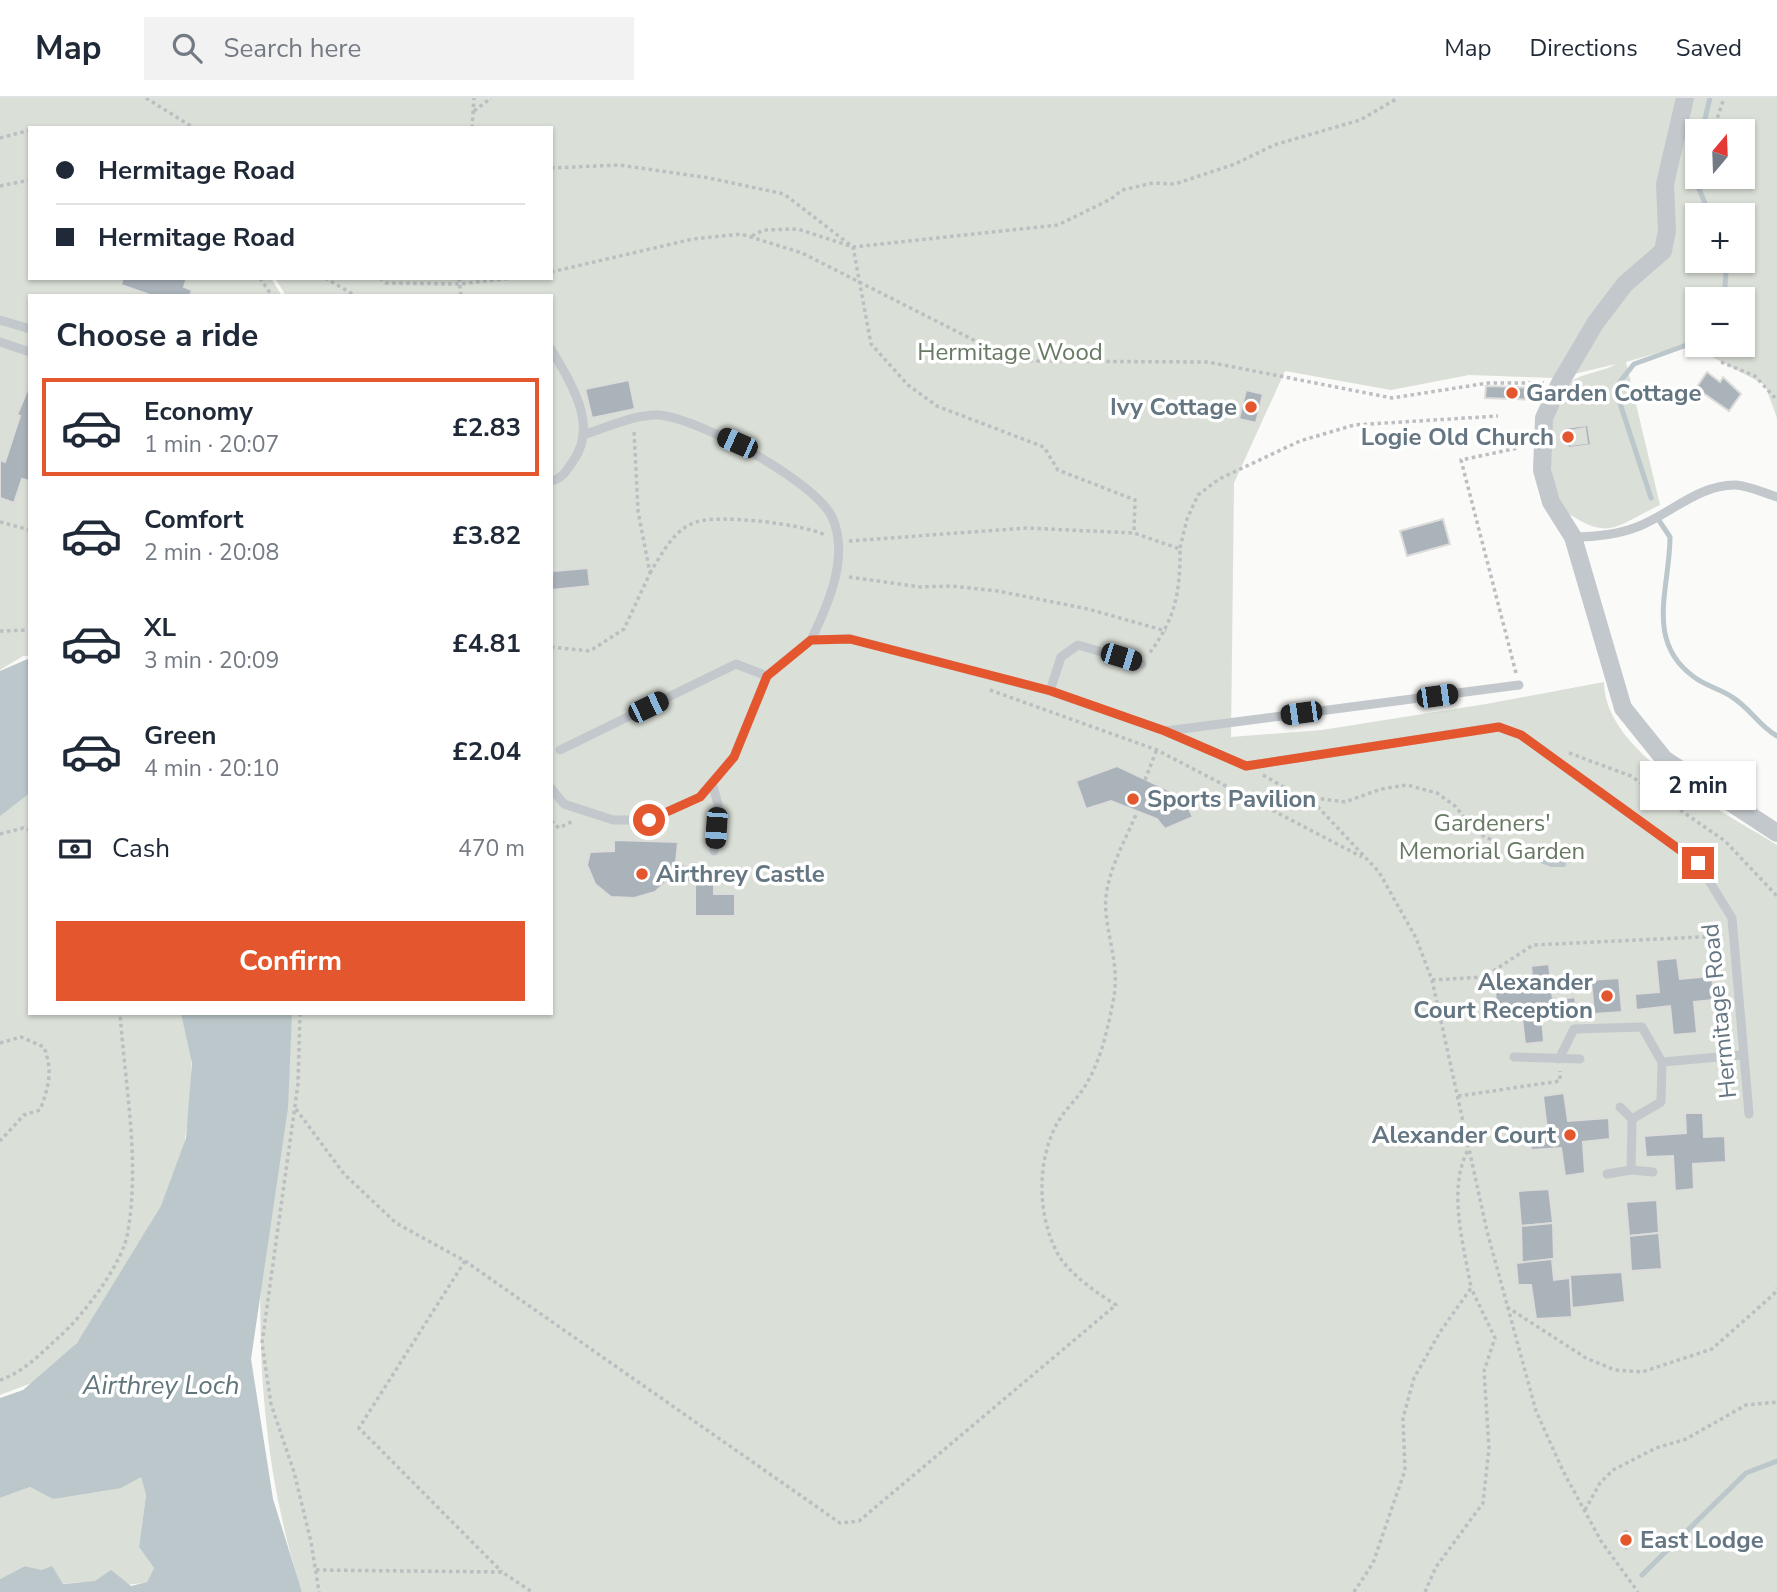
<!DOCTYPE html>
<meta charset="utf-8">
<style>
:root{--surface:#fff;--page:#f2f2f3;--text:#1f2937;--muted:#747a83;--line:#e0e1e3;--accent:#e4572e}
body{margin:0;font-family:"Nunito Sans",sans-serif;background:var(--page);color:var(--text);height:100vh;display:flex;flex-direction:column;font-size:26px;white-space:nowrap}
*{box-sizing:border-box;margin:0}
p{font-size:23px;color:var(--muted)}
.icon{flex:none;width:38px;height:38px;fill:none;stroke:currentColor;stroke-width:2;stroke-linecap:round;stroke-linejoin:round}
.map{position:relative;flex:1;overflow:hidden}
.side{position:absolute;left:28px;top:196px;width:525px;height:721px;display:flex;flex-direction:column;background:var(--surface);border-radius:0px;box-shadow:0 2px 5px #0004}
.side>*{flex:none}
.guide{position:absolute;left:28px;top:28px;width:525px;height:154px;border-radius:0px;box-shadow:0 2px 5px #0004;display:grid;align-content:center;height:154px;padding:0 28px;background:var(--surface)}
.needle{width:46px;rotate:19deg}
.tools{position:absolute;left:1685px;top:21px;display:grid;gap:14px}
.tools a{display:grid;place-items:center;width:70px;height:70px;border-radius:0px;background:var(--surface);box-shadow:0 2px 5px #0004;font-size:35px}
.end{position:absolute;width:32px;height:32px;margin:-16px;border:9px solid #e4572e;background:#fff;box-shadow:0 0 0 4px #fff}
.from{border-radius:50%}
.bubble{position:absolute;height:49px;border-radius:0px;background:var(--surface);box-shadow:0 2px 5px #0004;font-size:23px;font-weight:700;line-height:49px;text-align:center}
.car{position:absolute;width:21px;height:42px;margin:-21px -10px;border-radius:9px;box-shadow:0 0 5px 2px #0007;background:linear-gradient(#222 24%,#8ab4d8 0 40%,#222 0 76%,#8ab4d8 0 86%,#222 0)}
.guide b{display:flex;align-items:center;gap:24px;height:66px;font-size:26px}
.guide b+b{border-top:2px solid var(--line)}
.guide i{width:18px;height:18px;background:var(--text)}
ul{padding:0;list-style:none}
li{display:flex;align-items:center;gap:21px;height:98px;margin:0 14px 10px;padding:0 14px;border:4px solid transparent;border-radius:0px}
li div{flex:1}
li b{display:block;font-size:26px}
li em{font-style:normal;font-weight:700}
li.active{border-color:var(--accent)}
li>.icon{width:63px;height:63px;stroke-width:1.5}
h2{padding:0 28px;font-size:32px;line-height:84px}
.pay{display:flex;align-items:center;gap:18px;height:77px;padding:0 28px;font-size:26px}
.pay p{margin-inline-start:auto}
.action{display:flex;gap:14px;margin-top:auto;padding:14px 28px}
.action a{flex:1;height:80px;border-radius:0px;background:var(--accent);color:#fff;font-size:28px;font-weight:700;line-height:80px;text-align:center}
header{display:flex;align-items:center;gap:42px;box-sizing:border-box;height:98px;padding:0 35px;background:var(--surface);border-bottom:2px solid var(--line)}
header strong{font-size:33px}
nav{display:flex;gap:38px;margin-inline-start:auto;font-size:24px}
.search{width:490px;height:63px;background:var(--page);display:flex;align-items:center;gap:18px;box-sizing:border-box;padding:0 24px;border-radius:0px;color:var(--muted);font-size:26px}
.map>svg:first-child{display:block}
</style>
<header>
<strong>Map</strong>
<div class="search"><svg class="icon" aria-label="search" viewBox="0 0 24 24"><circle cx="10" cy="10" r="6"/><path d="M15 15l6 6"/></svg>Search here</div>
<nav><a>Map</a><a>Directions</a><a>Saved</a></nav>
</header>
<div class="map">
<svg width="1777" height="1494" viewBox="0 0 1777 1494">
<rect width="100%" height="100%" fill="#fafaf8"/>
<g fill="#dadfd7" fill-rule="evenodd">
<path d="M0,0H1777V320L1765,287L1688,246L1626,264L1660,407C1610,431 1610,443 1561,411C1549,378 1538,310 1570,284C1582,275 1603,274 1616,266L1557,280L1469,277L1391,292L1285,273L1234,385L1231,639L1322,632L1486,606L1604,584C1604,655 1723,713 1777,747V1494H302C239,1301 261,1113 280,915H551V198H286L275,180H551V30H30V180H271L282,198H30V558H23L0,572ZM1698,33H1743V79H1698ZM1698,117H1743V163H1698ZM1698,201H1743V247H1698Z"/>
<path d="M30,695V915H181L192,949L190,1006L183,1055L157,1124L104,1211L50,1278L0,1297V717Z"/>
<path d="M141,1378L146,1397L139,1449L154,1470L147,1484C119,1491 91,1481 62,1486L42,1472L25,1468L0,1481V1400L30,1389L54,1401Z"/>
</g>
<g fill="#bbc7cb">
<path d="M30,560V695L0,718V573Z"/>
<path d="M1538,746C1551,747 1564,743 1569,759L1565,769H1551L1533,762L1531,757Z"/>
<path d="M181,915H292L288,1010L251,1261L273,1401L302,1494H0V1481L25,1468L42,1472L52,1468L63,1486L95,1483L111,1472L131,1488L147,1484L154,1470L139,1449L146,1397L141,1379L121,1390L53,1401L30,1389L0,1400V1300L23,1292L77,1245L161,1108L186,1040L192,965Z"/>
</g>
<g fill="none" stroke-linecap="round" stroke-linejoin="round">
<g stroke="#bbc7cb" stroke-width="5">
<path d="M1702,33L1710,0"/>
<path d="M1698,54L1694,79L1710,117"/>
<path d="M1723,163L1726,174L1724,201"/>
<path d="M1651,400L1615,290L1634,266L1698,243"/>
<path d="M1660,424L1670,439C1670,490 1644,543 1694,579C1706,588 1720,591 1732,599C1750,610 1759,628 1777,638"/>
<path d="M1642,1477L1746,1375L1777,1363"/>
</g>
</g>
<g fill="#aab3b9" stroke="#dcdcda" stroke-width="2" fill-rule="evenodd">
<path d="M123,180H187L184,189L192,192L190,198H153L121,187Z"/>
<path d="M1707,274L1720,284L1723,279L1741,296L1729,313L1696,290Z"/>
<path d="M629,282L635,311L592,320L585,291Z"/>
<path d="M29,288L30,383L22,381L14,405L0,400V362L5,364L20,318L17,317Z"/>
<path d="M1486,288L1539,290V302L1485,300Z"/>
<path d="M1246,292L1263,296L1256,325L1239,321Z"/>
<path d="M1588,327L1591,347L1568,350L1565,330ZM1585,330L1587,345L1571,347L1569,333Z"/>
<path d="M1443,421L1450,446L1407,458L1400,433Z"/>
<path d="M553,470L555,473L588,470L590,488L551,492Z"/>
<path d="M1117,668L1183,699L1193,719L1165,731L1157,721L1111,703L1086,711L1076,683Z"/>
<path d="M614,742L678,744L676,765L694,769L693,784L665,785L655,794L634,800L611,799L595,786L587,767L590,754L614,753Z"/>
<path d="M695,782H714V796H735V818H695Z"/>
<path d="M1677,860L1680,881L1712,878L1714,902L1694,904L1697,935L1673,937L1670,908L1636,912L1635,896L1659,894L1656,862Z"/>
<path d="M1549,866L1553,902L1575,899L1577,917L1542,921L1544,944L1525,946L1521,911L1497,914L1495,893L1533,889L1531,868Z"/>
<path d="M1619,880L1622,914L1594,916L1591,882Z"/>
<path d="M1564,995L1568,1023L1609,1020L1610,1041L1583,1044L1585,1075L1565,1078L1561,1050L1531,1052L1529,1032H1547L1543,998Z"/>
<path d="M1685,1015H1703L1704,1039L1725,1038L1726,1064L1693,1066L1694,1091L1675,1093L1673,1058L1646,1059L1644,1038L1686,1035Z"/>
<path d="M1549,1091L1553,1125L1521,1128L1518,1093Z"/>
<path d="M1657,1102L1659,1135L1629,1138L1626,1104Z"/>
<path d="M1553,1125L1554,1161L1522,1165L1521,1128Z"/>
<path d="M1659,1135L1662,1171L1631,1173L1629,1138Z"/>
<path d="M1552,1161L1554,1182L1570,1180L1572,1219L1536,1221L1531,1187H1518L1516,1165Z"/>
<path d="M1622,1174L1625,1204L1572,1210L1570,1177Z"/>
<path d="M1628,1431L1633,1446L1626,1453L1618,1444L1623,1432Z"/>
</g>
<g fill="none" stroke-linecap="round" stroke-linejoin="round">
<g stroke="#bbbfc2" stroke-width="3.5" stroke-dasharray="3.5 3.5" stroke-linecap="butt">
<path d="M146,0L194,30"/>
<path d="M474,13L491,0"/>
<path d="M40,30H51"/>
<path d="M472,30L474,0"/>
<path d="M1713,33L1724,0"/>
<path d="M0,40L30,32"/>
<path d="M1688,57L1698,58"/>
<path d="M551,70L619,67L709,80L784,96L853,149L871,246L908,287L937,308L1044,349L1058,372L1135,402L1134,435"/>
<path d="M0,88L30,82"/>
<path d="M752,138L763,132L798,131L853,149L1058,127L1111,101L1122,92L1153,85L1175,86L1235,66L1274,47L1360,22L1398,0"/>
<path d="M551,174L693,141L741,136L802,155L1015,263L1208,264L1392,300L1488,285H1544"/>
<path d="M260,180L272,198"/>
<path d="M325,180L356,198"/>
<path d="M380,180L386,185L459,186L513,180"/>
<path d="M459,180L461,198"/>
<path d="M1721,264L1755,278L1777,302"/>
<path d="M0,424L30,432"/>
<path d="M849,443L1026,430L1134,435L1180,451C1180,495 1176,519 1149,556"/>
<path d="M1180,450L1187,421L1198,397L1219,381L1300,343L1354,327L1498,318"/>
<path d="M650,475C661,457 674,431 696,424C719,416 804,426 825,437"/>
<path d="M849,479L921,489L951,488L998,493L1088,511L1166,533"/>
<path d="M0,533L30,532"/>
<path d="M551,549L590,553L624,531L650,475L638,413L634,332"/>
<path d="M1516,575L1461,362L1518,350"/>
<path d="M990,592L1157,652L1362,759"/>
<path d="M1569,655L1631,678L1725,743L1777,798"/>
<path d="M1263,677L1318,709L1379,774L1416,840L1432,882L1487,1133L1536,1313L1563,1373L1601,1443L1638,1494"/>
<path d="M1145,682L1157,651"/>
<path d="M1300,698L1345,704L1381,691L1407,687L1437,695L1455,708L1476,734L1500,746"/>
<path d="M551,723L559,730L573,723"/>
<path d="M0,736L23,730L30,732"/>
<path d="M1432,882L1484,879L1533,847L1722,838"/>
<path d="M300,915L298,986L262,1245L271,1306L294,1374L311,1444L319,1494"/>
<path d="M0,945L21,939L44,949C53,973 49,988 40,1012L24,1017L0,1043"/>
<path d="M1458,998L1560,983V973"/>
<path d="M296,1011L344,1076L396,1125L465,1163L840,1425L859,1423L1116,1207C1097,1195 1071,1177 1059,1158C1037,1120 1036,1062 1058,1024C1064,1013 1074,1004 1081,994C1099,969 1107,935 1113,904C1120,870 1109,847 1106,815C1102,781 1125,744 1137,714"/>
<path d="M465,1163L359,1330L502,1474"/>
<path d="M1507,1209L1586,1260L1615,1272L1642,1274L1712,1251L1774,1196L1777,1190"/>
<path d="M0,1282C24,1274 40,1256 59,1239C83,1218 124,1164 128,1133C140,1062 125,986 120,915"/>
<path d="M1585,1412L1600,1385L1613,1372L1656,1350L1686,1341L1746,1307L1777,1304"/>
<path d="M316,1472L502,1474L532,1494"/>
<path d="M1354,1494L1373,1465L1405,1372L1403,1320L1414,1280L1440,1234L1471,1190C1464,1148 1447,1091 1468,1052"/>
<path d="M1425,1494L1436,1469L1483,1405L1489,1350L1484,1273L1495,1240L1471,1190"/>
</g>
<g stroke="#c3c8cc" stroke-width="9">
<path d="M0,222L30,231"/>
<path d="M0,244L30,254"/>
<path d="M551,251C572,287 600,329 571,366C565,375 561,381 551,383"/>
<path d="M586,336C608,329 635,316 659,317C698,320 815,383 832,419C850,458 828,507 811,542"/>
<path d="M1573,439C1595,439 1616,437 1637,429C1669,417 1699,386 1736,387C1750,388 1764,395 1777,399"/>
<path d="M1050,593L1061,559L1078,547L1142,566"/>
<path d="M1166,633L1519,587"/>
<path d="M560,652L736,566L767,578"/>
<path d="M712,685L718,706L714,753"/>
<path d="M551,690L564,706L613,722H649L700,699L734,659L767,578L811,542L851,541L1050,593L1165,633L1246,668L1498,629L1521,637L1698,765L1732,820L1749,1016"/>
<path d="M1514,959L1580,961"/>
<path d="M1559,961L1574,931L1642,929L1662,964L1661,1004L1632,1021L1620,1009"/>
<path d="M1662,964L1742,957"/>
<path d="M1631,1072L1653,1074"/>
<path d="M1607,1076L1631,1072L1632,1021"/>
</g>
<path stroke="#c3c8cc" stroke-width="18" d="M1685,0L1665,86L1667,133L1663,153L1625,186L1596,224L1560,285L1544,320L1542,372L1551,404L1573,439L1623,610L1664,661L1777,735"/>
</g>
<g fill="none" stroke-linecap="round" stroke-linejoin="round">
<path stroke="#e4572e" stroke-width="9" d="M649,722L700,699L734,659L767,578L811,542L850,541L1051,593L1165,633L1246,668L1499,629L1521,637L1698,765"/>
</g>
<g fill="#e4572e" stroke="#fff" stroke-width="2.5">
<circle cx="1512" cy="295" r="7"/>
<circle cx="1251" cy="309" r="7"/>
<circle cx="1568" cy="339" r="7"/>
<circle cx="1133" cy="701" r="7"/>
<circle cx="642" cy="776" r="7"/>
<circle cx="1607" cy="898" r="7"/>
<circle cx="1570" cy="1037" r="7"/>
<circle cx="1626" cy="1442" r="7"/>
</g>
<g text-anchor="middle" stroke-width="7" stroke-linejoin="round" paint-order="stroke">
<g font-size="24" fill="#687a64" stroke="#fff">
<text x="1010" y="262">Hermitage Wood</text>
<text x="1492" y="733">Gardeners'<tspan x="1492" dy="28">Memorial Garden</tspan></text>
</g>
<g font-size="24" font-weight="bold" fill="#657683" stroke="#fff" text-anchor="start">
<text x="1526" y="303">Garden Cottage</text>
<text x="1237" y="317" text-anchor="end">Ivy Cottage</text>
<text x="1554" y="347" text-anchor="end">Logie Old Church</text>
<text x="1147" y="709">Sports Pavilion</text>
<text x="656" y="784">Airthrey Castle</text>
<text x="1593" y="892" text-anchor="end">Alexander<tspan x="1593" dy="28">Court Reception</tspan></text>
<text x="1556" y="1045" text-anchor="end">Alexander Court</text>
<text x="1640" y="1450">East Lodge</text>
</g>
<g font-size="24" fill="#657683" stroke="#fff">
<text transform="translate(1719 913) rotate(-96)" y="8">Hermitage Road</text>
</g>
<g font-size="26" font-style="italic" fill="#60757c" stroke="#fff">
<text x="161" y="1296">Airthrey Loch</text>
</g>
</g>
</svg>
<div class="tools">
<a><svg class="needle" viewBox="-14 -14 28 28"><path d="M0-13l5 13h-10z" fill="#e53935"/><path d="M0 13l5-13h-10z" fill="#747a83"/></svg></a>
<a>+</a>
<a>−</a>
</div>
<i class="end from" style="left:649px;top:722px"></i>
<i class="end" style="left:1698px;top:765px"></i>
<div class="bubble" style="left:1640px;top:663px;width:116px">2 min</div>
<i class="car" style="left:737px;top:345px;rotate:294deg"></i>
<i class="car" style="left:1121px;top:559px;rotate:107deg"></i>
<i class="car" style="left:1437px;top:598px;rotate:82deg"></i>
<i class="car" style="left:648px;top:609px;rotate:64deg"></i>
<i class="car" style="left:1301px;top:615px;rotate:262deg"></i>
<i class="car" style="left:716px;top:730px;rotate:184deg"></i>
<div class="guide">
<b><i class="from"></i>Hermitage Road</b>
<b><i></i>Hermitage Road</b>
</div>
<section class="side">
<h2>Choose a ride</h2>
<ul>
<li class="active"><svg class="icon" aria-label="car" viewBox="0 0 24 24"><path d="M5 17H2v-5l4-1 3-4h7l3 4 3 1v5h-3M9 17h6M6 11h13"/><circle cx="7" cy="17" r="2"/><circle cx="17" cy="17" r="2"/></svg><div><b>Economy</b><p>1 min · 20:07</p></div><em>£2.83</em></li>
<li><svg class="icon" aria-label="car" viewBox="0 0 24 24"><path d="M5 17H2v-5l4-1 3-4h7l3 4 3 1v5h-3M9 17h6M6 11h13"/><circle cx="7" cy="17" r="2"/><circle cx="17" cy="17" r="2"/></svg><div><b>Comfort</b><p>2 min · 20:08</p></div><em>£3.82</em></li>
<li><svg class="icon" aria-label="car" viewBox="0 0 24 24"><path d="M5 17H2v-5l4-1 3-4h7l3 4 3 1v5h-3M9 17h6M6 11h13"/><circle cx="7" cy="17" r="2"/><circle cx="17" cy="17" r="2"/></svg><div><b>XL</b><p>3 min · 20:09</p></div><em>£4.81</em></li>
<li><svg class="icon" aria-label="car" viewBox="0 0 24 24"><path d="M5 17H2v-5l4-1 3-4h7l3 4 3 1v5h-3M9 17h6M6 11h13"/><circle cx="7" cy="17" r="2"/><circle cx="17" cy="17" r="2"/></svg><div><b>Green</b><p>4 min · 20:10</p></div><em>£2.04</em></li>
</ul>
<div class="pay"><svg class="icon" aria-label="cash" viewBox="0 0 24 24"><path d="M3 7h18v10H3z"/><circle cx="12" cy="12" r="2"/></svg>Cash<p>470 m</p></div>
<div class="action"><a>Confirm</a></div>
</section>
</div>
